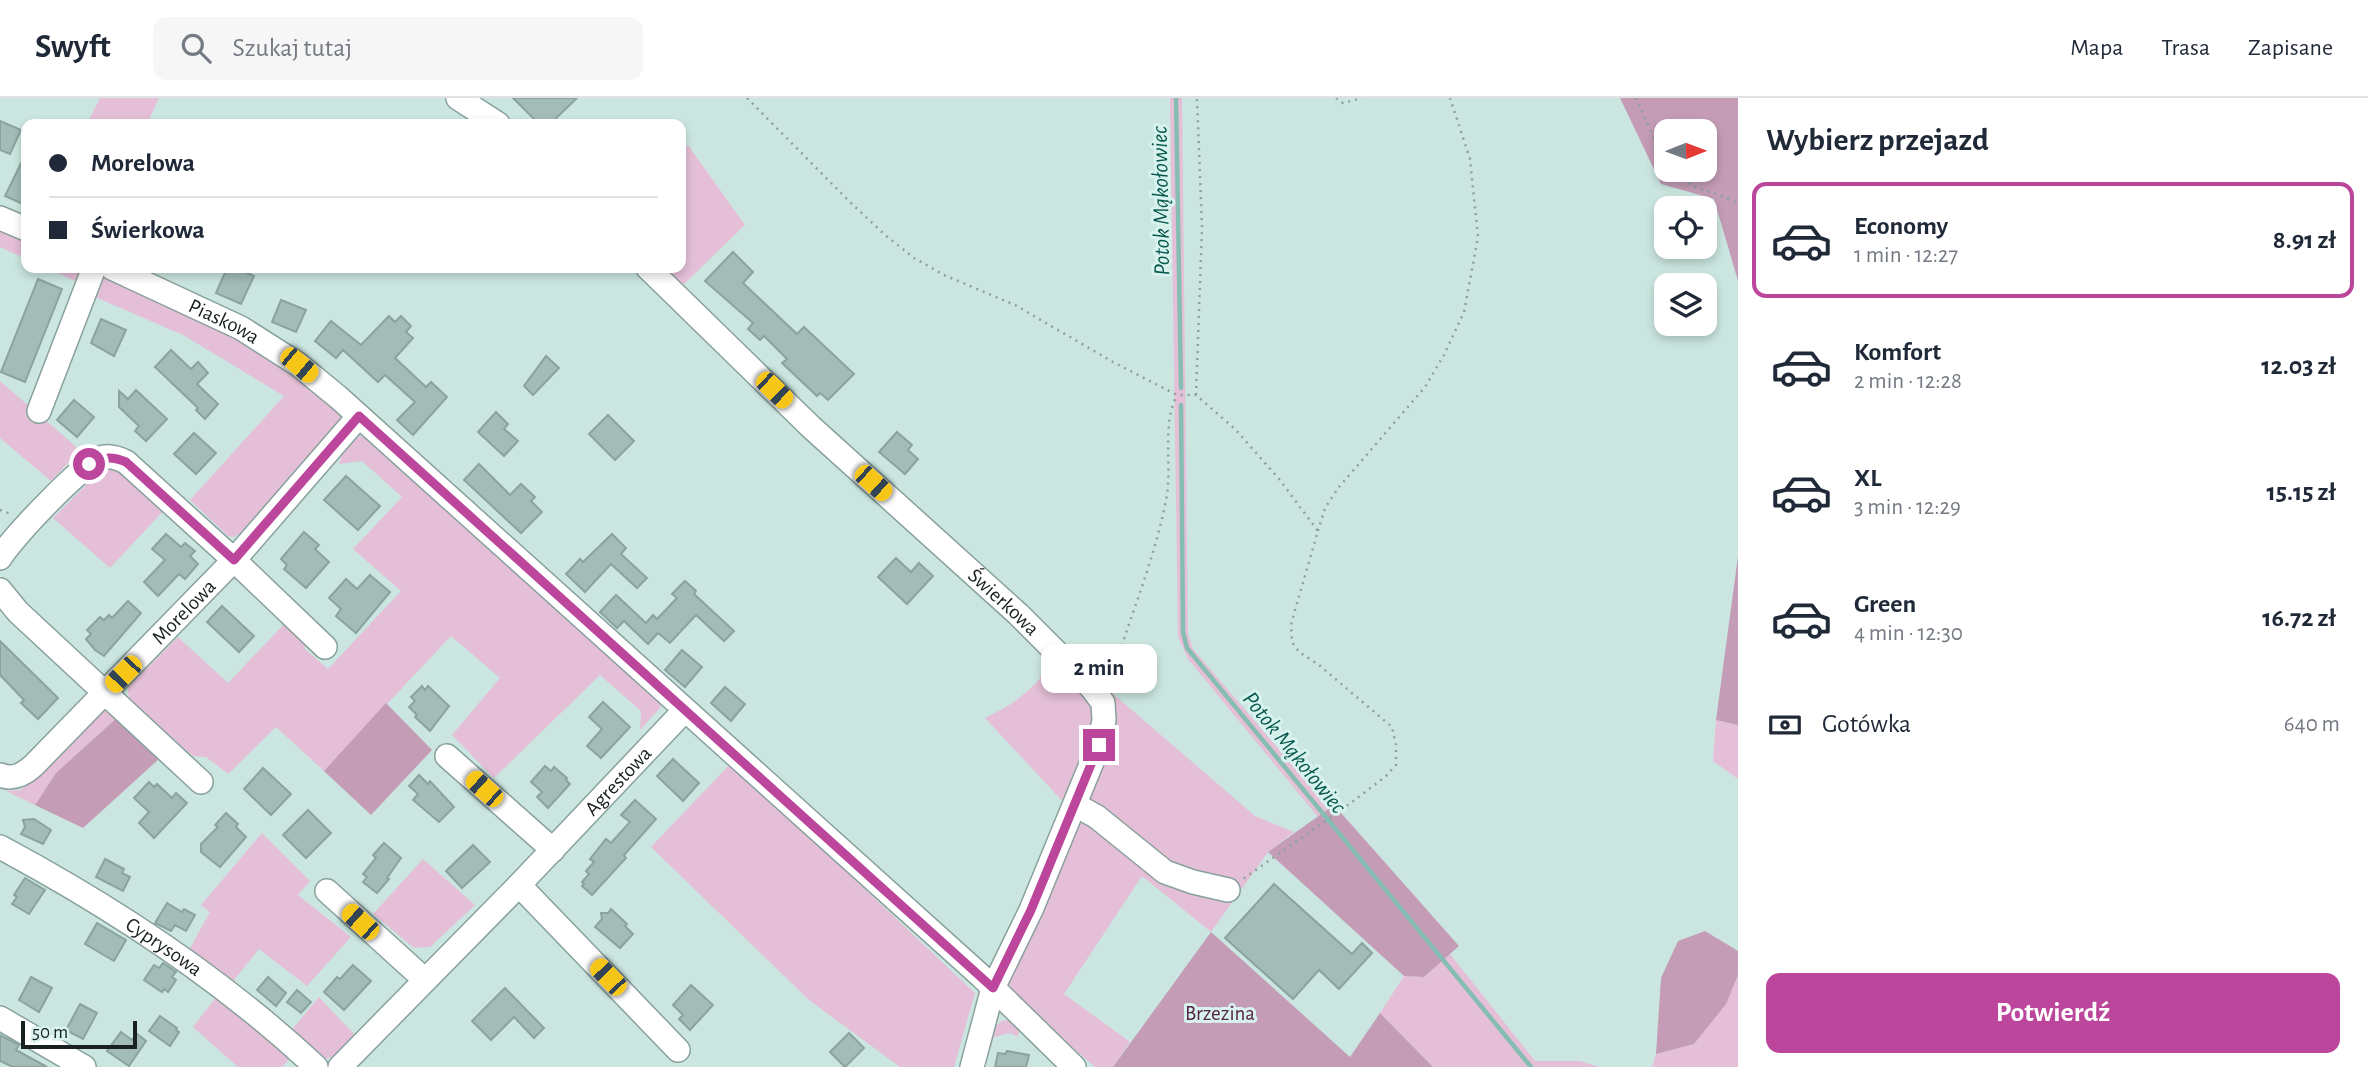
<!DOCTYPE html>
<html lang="pl">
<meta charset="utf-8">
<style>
:root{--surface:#fff;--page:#f6f6f7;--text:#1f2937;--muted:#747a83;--line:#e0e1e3;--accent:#bc469c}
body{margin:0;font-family:"Alegreya Sans",sans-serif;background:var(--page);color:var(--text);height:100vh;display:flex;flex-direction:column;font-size:26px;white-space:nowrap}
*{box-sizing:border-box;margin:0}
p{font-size:23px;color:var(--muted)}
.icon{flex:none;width:38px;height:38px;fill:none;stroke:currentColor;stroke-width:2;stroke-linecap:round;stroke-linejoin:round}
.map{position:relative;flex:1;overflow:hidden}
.details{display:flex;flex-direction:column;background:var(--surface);width:630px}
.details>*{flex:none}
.top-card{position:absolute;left:21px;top:21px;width:665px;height:154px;border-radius:14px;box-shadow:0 4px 10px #0003;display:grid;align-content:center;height:154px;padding:0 28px;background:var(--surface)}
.needle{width:46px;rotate:89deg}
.fabs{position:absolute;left:1654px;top:21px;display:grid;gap:14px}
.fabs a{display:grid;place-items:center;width:63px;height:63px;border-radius:14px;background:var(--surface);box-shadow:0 4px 10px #0003;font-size:35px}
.scale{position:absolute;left:21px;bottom:18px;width:116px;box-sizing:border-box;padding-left:7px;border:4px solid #18211f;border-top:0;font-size:19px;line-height:24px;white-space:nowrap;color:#18211f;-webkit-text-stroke:5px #d8f3ed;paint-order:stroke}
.end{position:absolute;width:32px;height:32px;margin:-16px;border:9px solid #bc469c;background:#fff;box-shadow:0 0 0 4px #fff}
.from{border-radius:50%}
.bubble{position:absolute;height:49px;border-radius:14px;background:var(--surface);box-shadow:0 4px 10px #0003;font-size:23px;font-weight:700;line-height:49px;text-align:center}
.car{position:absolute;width:21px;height:42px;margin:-21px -10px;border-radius:9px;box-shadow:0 0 5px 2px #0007;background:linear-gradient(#f5c518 24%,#345 0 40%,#f5c518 0 76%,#345 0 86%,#f5c518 0)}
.top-card b{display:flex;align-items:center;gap:24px;height:66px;font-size:26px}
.top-card b+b{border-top:2px solid var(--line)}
.top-card i{width:18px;height:18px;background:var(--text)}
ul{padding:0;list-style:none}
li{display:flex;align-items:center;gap:21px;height:116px;margin:0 14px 10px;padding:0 14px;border:4px solid transparent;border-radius:14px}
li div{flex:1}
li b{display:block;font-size:26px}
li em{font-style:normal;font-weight:700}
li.selected{border-color:var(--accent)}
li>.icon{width:63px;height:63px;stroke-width:1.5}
h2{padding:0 28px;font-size:32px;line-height:84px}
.pay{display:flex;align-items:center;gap:18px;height:77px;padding:0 28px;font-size:26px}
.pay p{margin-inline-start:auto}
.action{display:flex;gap:14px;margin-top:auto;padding:14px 28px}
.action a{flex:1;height:80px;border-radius:14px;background:var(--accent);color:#fff;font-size:28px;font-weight:700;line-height:80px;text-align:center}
header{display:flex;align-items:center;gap:42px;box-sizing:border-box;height:98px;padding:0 35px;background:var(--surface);border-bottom:2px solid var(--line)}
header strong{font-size:33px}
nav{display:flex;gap:38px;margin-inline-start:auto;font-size:24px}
.search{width:490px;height:63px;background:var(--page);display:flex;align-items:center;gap:18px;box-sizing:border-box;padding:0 24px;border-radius:14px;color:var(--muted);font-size:26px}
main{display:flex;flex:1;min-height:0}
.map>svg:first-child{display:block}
</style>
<header>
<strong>Swyft</strong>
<div class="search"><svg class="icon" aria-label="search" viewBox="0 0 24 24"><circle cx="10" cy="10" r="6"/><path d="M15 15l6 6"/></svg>Szukaj tutaj</div>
<nav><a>Mapa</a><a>Trasa</a><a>Zapisane</a></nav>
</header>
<main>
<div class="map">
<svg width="1738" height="969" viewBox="0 0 1738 969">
<rect width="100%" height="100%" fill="#cbe6e0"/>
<g fill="#e5bfd7">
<path d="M100,0H159L147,26H87Z"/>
<path d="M1170,0H1182L1188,535L1193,551L1329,710L1318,719L1188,561L1178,539Z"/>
<path d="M688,47L745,127L681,189L660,170H681V55Z"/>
<path d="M0,126L26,137V161L0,149Z"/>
<path d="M46,170H87L82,186Z"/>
<path d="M103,173L284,264L349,322L243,440L239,436L234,439L228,438L190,402L284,298L183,237L95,199Z"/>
<path d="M0,283L80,352L51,383L0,340Z"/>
<path d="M356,336L365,340L660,603V610L640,632L641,613L600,577L494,680L452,637L500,580L451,538L324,673L276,629L228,676L206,659L193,658L133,606L128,596V589L178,539L228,585L287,523L306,540L305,551L328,571L401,493L353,451L402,399L362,363L339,366L343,353Z"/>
<path d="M109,372L123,373L166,410L110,470L53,420L99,374Z"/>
<path d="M1054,562L1087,592L1098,622L1066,707L985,620C1019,603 1032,593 1054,562Z"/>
<path d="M1111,594L1255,718L1294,734L1268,754L1211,834L1142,778L1064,896L1130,944L1113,969H1095L1008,893L1006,878L1109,629Z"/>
<path d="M105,613L115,614L120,617L56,675L35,707L6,693L21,692L95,615L99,617Z"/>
<path d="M1716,622L1738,627V681L1713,663Z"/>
<path d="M731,665L975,895L954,969H900L809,902L651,749Z"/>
<path d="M262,735L310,783L298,797L351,839L307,888L259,851L230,887L188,854L210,814L201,807Z"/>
<path d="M423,761L475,807L430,849L414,850L373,816Z"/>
<path d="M1450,856L1535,963H1580L1599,969H1433L1380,915L1404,878L1424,879Z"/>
<path d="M1738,877V969H1652L1656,956L1694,946L1725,906Z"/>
<path d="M220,894L293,957L282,969H238L193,929Z"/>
<path d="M319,899L354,936L335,958L325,961L310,955L289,935Z"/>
<path d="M1004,922L1011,923L1020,933L1017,939L1011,935L994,939L991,949L987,948C991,937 993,927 1004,922Z"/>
</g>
<g fill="#c49cb6" fill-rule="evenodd">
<path d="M1620,0H1738V183L1714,101L1661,86ZM1704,33V72H1666V33Z"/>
<path d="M1738,458V627L1716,622Z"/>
<path d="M386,605L432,652L371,717L324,673Z"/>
<path d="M120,617L160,660L83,730L35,707L56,675Z"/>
<path d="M1334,707L1459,848L1424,879L1404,878L1268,754Z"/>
<path d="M1705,833L1738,853V877L1726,906L1694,946L1656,956L1661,880L1678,843Z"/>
<path d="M1211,834L1350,959L1380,915L1433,969H1113Z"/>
</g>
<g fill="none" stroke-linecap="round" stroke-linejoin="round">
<g stroke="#86bdb3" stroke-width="4.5">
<path d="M1176,0L1181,290"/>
<path d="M1181,307L1183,534L1187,550L1531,969"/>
</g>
</g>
<g fill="#a3bcb7" stroke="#8aa39e" stroke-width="2">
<path d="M513,0H577L550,26H539Z"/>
<path d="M0,23L21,32L10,56L0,52Z"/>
<path d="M26,55V99L23,106L5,98Z"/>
<path d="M733,154L753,174L743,185L797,236L804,229L854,276L828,302L820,295L817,298L782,265L787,261L764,238L760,242L748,231L753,225L705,183Z"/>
<path d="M227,170H236L254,178L241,206L216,195Z"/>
<path d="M38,181L62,191L25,284L1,274Z"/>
<path d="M281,202L306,212L296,234L272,224Z"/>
<path d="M389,218L395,224L401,218L411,228L406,234L413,240L395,260L426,289L431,284L447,299L413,337L397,322L415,304L385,277L378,284L343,252L336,260L315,243L331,223L361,247Z"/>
<path d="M101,221L126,232L114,258L91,245Z"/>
<path d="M171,252L191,271L198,264L208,275L197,286L218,306L205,321L196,312L198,310L155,269Z"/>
<path d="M546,258L559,270L533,297L524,288Z"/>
<path d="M136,292L167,321L146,343L135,333L139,328L119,309V293L128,301Z"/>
<path d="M74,302L94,319L77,339L57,322Z"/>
<path d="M496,314L508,326L504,331L518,343L504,358L478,334Z"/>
<path d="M608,317L634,343L615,362L589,336Z"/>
<path d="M897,334L912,347L908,352L918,361L905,376L879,354Z"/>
<path d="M194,335L216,355L196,376L174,356Z"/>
<path d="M479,366L510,397L521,386L535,399L531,403L542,414L521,435L464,382Z"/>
<path d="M346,378L380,408L358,432L324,402Z"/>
<path d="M304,434L319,447L315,451L329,464L306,490L284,471L287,467L281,461Z"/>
<path d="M166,436L181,449L185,445L195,453L190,458L198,466L185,481L179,476L158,498L144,484L165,462L152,451Z"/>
<path d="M612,436L626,450L621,456L647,480L637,490L611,466L585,494L566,476L580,461L583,464Z"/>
<path d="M896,460L911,474L919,465L933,478L907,506L878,479Z"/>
<path d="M370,477L390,494L356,535L336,518L341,511L329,500L346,481L357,491Z"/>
<path d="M685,483L696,493L694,496L734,533L724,543L696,517L670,545L658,535L648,546L624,523L617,530L600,514L616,497L646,525L653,517L657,521L677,500L672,496Z"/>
<path d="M128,503L141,515L104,558L95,552L86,541L91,536L87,532L100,519L104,522L109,517L112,520Z"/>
<path d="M222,508L254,538L239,554L207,524Z"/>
<path d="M0,543L58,600L38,621L21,605L24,602L0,577Z"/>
<path d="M682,552L702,569L685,589L665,572Z"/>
<path d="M422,588L425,592L428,588L449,608L430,633L415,619L417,617L409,609L415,603L411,599Z"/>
<path d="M725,589L745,606L731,623L711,605Z"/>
<path d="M603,604L630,629L601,660L587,648L602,631L589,619Z"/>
<path d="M673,661L699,685L683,703L657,678Z"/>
<path d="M545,668L551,673L554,669L567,680L566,682L570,686L548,710L537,699L542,694L531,684Z"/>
<path d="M263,670L291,696L271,717L244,691Z"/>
<path d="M419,677L428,686L430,683L454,709L439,724L413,702L418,696L409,688Z"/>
<path d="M149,684L154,689L157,686L172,700L176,695L187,705L154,740L139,725L149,714L134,700Z"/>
<path d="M635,702L656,721L624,757L626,760L592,797L582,788L584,786L582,784L589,776L586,773L594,764L590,761L606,741L611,745L630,724L621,717Z"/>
<path d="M308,712L331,735L306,760L283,737Z"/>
<path d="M226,715L238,726L236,729L246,739L220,769L201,754V746L218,729L215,727Z"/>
<path d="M34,721L51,732L43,746L21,736L25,729L23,722Z"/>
<path d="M384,745L401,760L387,780L389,781L377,795L363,784L367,779L363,776L376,760L373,757Z"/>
<path d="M473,747L490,764L462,790L446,773Z"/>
<path d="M105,761L124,771L122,775L130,779L123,793L96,779Z"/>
<path d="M25,780L45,792L29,816L12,806L17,799L14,797Z"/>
<path d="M1274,786L1352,856L1362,845L1372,855L1339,891L1319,872L1293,901L1225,840Z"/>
<path d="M167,805L182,814L184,811L195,817L186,833L175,827L171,833L155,825Z"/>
<path d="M611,811L627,826L625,828L633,836L620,850L595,829L602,821L601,815H608Z"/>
<path d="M97,825L126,842L114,863L85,846Z"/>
<path d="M163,865L176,874L172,879L176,882L168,894L164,891L162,894L144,882L154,867L159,870Z"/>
<path d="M353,867L371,883L344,912L324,894L337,879L340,881Z"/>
<path d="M31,879L52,890L39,914L19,902Z"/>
<path d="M268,879L286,895L276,908L257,892Z"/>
<path d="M691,887L713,907L690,932L679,921L683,917L673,907Z"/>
<path d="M505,890L544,930L534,940L514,919L491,942L472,923Z"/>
<path d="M297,892L311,904L301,915L287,904Z"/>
<path d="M80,906L97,915L83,941L66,932Z"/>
<path d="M160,918L177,930L176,932L179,934L170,948L149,933Z"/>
<path d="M121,934L132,942L137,936L146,943L129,968L107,953Z"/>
<path d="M849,935L864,950L845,969L830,954Z"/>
<path d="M0,937L19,947L16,952L47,969H13L0,963Z"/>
<path d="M1007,953L1029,957L1026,969H995L998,955L1005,956Z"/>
</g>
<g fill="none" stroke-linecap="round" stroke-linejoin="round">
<g stroke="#88a19c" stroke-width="26">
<g id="minor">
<path d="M458,0L498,26"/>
<path d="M0,120L26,131"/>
<path id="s1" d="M112,170L241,230L299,267L338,299L981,878L1074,969"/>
<path id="s2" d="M648,170L811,329L1018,516L1092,590L1103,605L1104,622L1099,647L1031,812L993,890L972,969"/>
<path d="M39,313L94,170"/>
<path d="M0,460C10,442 82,366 100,360C109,357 118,360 126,364L234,462L325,549"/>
<path d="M0,492L18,514L201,684"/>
<path d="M447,658L553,752"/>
<path id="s3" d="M0,677C13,682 23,677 33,668L234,462L359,318"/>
<path d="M1076,707L1097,719L1165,774L1193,784L1228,792"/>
<path id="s4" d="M0,749C114,810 222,881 316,969"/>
<path d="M519,787L678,952"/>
<path d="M327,793L425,882"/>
<path d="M0,920L84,969"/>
<path id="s5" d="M340,969L519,787L684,613"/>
</g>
</g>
<g stroke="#8ca19c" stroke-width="2.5" stroke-dasharray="2 5" stroke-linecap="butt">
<path d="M747,0L850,104L885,137L914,160L944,177L1015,207L1113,264L1177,297H1196L1235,331L1279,381L1318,433L1295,512L1291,527L1292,544L1299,554L1319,567L1392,629L1396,647V667L1386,678L1348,707L1243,781"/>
<path d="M1336,0L1343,5L1362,0"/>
<path d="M1636,0L1666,67"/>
<path d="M1672,72L1694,89L1714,95L1738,105"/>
<path d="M1196,297L1202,130L1197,0"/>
<path d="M0,412L11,416"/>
<path d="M1318,433L1325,410L1339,389L1425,289L1444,257L1464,214L1478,139L1470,61L1450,0"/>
<path d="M1111,581C1129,521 1154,464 1166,402C1173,368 1161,328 1177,297"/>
</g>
<use href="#minor" stroke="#fff" stroke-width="23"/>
</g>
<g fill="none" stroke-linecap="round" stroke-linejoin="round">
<path stroke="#bc469c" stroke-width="9" d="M89,366C102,359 112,358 126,364L234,462L359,318L993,890L1031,812L1099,647"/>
</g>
<g text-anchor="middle" stroke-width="6" stroke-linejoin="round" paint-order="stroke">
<g font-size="21" fill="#18211f" stroke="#d8f3ed">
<text dy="7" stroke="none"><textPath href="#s1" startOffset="124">Piaskowa</textPath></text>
<text dy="7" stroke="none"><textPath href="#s2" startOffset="488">Świerkowa</textPath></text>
<text dy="7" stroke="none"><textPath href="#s3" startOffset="252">Morelowa</textPath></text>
<text dy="7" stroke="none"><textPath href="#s5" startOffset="399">Agrestowa</textPath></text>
<text dy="7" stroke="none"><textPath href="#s4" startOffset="192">Cyprysowa</textPath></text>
</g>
<g font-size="21" fill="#572448" stroke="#d8f3ed">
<text x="1220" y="922">Brzezina</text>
</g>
<g font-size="23" font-style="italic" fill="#06574d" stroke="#d8f3ed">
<text transform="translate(1160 103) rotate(-91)" y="8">Potok Mąkołowiec</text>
<text transform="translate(1295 654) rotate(51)" y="8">Potok Mąkołowiec</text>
</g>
</g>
</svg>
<div class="fabs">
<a><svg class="needle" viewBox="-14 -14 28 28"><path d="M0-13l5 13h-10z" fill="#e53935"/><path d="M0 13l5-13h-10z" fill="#747a83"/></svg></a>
<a><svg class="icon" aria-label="locate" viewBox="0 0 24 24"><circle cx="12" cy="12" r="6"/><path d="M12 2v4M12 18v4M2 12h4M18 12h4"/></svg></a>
<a><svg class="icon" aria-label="layers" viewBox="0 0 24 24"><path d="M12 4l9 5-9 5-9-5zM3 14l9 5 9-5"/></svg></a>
</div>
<div class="scale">50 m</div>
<i class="end from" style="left:89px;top:366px"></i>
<i class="end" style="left:1099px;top:647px"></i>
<div class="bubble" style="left:1041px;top:546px;width:116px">2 min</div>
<i class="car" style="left:299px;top:267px;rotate:130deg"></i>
<i class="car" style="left:774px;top:292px;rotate:134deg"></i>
<i class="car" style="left:873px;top:385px;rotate:132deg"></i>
<i class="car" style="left:123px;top:576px;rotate:224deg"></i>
<i class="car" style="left:484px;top:691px;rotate:312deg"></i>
<i class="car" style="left:360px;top:824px;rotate:312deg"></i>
<i class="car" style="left:608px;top:879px;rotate:316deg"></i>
<div class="top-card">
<b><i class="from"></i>Morelowa</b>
<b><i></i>Świerkowa</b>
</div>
</div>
<section class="details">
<h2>Wybierz przejazd</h2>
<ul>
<li class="selected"><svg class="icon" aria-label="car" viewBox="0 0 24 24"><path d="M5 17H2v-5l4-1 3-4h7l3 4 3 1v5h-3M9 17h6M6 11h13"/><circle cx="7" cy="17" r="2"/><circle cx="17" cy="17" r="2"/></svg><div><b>Economy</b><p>1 min · 12:27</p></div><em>8.91 zł</em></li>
<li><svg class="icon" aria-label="car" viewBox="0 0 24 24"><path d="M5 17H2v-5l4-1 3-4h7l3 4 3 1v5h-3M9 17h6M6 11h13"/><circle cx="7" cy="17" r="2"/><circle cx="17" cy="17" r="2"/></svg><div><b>Komfort</b><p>2 min · 12:28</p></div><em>12.03 zł</em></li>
<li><svg class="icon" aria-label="car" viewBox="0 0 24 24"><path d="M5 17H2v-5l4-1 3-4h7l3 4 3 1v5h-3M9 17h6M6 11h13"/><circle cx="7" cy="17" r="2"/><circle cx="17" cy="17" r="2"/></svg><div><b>XL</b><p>3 min · 12:29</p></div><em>15.15 zł</em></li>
<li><svg class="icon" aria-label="car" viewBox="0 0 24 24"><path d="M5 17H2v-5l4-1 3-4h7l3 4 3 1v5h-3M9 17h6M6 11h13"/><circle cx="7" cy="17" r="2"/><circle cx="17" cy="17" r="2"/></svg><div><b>Green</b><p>4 min · 12:30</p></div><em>16.72 zł</em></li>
</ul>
<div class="pay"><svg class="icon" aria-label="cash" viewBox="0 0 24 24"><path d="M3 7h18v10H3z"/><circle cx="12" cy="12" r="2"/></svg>Gotówka<p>640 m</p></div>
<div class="action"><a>Potwierdź</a></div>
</section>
</main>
